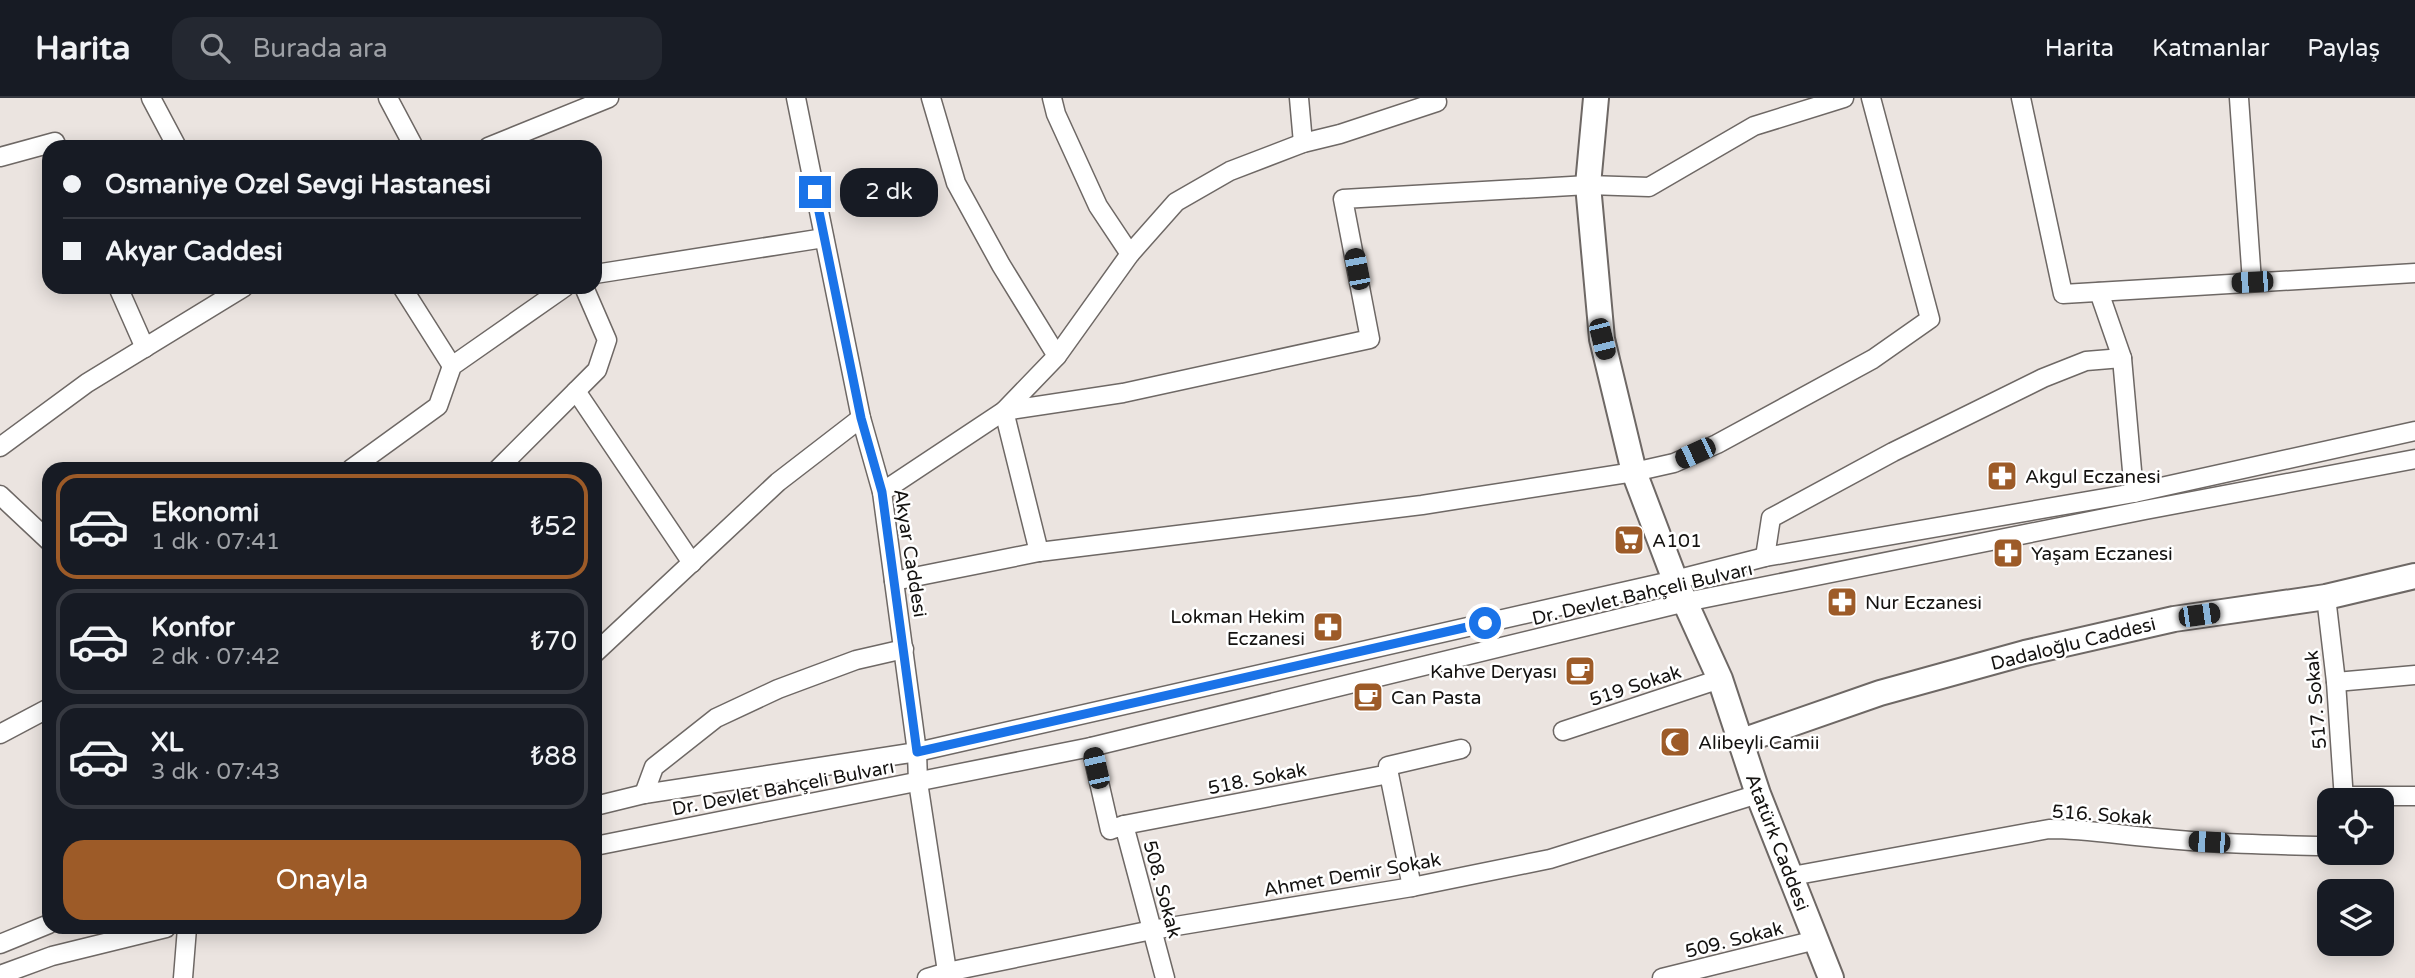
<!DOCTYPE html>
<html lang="tr">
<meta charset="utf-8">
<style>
:root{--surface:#171b24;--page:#242831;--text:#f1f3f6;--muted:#9ea1a6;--line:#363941;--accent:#9d5b28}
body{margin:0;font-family:"Varela Round",sans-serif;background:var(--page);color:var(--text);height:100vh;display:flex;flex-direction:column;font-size:26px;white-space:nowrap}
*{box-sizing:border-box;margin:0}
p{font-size:23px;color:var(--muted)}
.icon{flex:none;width:38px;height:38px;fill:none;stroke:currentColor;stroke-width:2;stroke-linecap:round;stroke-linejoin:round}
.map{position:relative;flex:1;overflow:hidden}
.details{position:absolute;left:42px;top:364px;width:560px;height:472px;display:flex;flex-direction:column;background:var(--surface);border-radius:21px;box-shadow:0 4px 18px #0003}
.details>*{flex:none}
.guide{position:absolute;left:42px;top:42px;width:560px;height:154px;border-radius:21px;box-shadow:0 4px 18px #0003;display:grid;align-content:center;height:154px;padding:0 21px;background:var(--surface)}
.buttons{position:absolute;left:2317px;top:690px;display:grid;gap:14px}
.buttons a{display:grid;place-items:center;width:77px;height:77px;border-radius:14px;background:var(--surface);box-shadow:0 4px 18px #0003;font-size:35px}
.end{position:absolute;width:32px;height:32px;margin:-16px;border:9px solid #1a73e8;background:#fff;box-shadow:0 0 0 4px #fff}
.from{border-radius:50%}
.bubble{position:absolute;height:49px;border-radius:21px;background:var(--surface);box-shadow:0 4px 18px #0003;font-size:23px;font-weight:600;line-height:49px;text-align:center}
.car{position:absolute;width:21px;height:42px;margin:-21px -10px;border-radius:9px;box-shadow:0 0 5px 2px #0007;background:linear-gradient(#222 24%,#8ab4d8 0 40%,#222 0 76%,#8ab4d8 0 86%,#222 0)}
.guide b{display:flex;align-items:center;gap:24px;height:66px;font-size:26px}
.guide b+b{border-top:2px solid var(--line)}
.guide i{width:18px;height:18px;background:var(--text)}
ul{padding:12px 0 0;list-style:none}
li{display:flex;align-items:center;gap:21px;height:105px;margin:0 14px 10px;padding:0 7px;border:4px solid var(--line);border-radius:21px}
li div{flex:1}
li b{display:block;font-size:26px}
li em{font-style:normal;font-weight:600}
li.active{border-color:var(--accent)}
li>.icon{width:63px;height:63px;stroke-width:1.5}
.button{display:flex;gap:14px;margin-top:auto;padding:14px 21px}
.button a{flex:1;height:80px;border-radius:21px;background:var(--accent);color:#fff;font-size:28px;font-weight:600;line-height:80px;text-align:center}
header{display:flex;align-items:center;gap:42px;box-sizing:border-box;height:98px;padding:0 35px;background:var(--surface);border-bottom:2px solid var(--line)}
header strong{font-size:33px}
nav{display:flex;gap:38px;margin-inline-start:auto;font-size:24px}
.search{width:490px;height:63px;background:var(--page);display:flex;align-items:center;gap:18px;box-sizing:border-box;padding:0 24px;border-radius:21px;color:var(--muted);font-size:26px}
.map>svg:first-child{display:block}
</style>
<header>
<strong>Harita</strong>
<div class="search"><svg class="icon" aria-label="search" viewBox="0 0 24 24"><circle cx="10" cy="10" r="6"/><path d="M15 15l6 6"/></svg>Burada ara</div>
<nav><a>Harita</a><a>Katmanlar</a><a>Paylaş</a></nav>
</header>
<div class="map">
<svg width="2415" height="880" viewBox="0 0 2415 880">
<rect width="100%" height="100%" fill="#ebe4e0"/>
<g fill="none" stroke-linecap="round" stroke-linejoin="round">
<g stroke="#6e6865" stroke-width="21">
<g id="street">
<path d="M151,0L177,49"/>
<path d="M388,0L414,49"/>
<path d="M796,0L861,320L882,394L917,654L918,684L948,880"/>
<path d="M931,0L956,85L1001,167L1057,258"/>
<path d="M1052,0L1056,16L1098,108L1130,156"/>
<path d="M1299,0L1303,45"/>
<path d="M2021,0L2063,196L2415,175"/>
<path d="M2239,0L2252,184"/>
<path d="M488,49L609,0"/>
<path d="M0,59L55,44L57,49"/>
<path d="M595,176L824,140"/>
<path d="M118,189L145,250"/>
<path d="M402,189L452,268"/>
<path d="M2099,194L2122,260L2134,395"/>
<path d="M576,293L692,465"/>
<path d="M0,349L87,285L244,189"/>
<path d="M351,371L438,308L452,268L565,189"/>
<path d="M498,371L597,272L607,242L584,189"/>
<path d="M882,394L1004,313L1057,258L1130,156L1176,104L1230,73L1303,45L1340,36L1437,4L1436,0"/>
<path d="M0,397L49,443"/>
<path d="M1039,454L1004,313L1123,295L1370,241L1343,101L1588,87L1649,89L1754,28L1844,0"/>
<path d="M1765,459L1771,420L1893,354L2043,280L2086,263L2122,260"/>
<path d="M894,483L1039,454L1422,407L1634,374L1674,365L1717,346L1873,261L1930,221L1871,0"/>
<path d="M2326,499L2336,584L2344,702"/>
<path d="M595,555L778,384L861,320"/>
<path d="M2336,584L2415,577"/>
<path d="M1563,633L1720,581"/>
<path d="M0,636L49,610"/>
<path d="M1091,649L1110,732L1124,727L1165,880"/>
<path d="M1389,676L1412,789"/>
<path d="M644,696L654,669L716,620L778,591L856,562L904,551"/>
<path d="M2345,698H2415"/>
<path d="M595,708L644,696L917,654L1675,482L1765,459L2134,395L2415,333"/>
<path d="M1124,727L1389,676L1388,668L1461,651"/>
<path d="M595,748L1091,649L1686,504L2145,412L2415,361"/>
<path d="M1792,778L2049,731C2085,731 2120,737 2156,740C2214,746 2272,747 2329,748"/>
<path d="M0,846L49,826"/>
<path d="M0,877L52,858L166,830"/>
<path d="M183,880L187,830"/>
<path d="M927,880L947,874L1152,832L1412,789L1550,761L1758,696"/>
<path d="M1662,880L1816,842"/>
</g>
</g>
<g stroke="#6e6865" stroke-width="28">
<g id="secondary">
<path d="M1596,0L1588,87L1602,241L1634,374L1675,482L1720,581L1758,696L1831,880"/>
<path d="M1739,644L1880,595L2025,555L2174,521L2326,499L2415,478"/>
</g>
</g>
<use href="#street" stroke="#fff" stroke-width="18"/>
<use href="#secondary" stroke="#fff" stroke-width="24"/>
</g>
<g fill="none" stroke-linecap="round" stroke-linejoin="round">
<path stroke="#1a73e8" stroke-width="9" d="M815,94L861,320L882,394L917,654L1485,525"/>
</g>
<defs>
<g id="pharmacy-square" transform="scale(1.575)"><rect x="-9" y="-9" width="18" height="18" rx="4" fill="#9d5b28" stroke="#fff"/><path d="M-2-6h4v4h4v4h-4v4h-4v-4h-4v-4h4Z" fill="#fff"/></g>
<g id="supermarket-square" transform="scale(1.575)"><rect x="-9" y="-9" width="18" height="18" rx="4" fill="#9d5b28" stroke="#fff"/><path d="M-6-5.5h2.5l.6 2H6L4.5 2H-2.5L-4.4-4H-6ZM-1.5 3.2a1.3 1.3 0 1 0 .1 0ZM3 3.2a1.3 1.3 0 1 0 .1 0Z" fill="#fff"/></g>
<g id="cafe-square" transform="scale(1.575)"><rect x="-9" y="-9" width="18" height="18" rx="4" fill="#9d5b28" stroke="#fff"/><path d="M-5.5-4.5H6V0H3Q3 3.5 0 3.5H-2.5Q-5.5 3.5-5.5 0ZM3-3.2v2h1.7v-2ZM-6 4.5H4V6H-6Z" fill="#fff"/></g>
<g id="mosque-square" transform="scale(1.575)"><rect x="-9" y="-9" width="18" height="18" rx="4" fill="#9d5b28" stroke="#fff"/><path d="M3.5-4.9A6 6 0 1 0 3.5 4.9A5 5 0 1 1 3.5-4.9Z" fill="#fff"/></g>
</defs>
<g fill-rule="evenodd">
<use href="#pharmacy-square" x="2002" y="378"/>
<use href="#supermarket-square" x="1629" y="442"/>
<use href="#pharmacy-square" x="2008" y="455"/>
<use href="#pharmacy-square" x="1842" y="504"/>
<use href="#pharmacy-square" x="1328" y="529"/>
<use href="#cafe-square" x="1580" y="573"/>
<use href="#cafe-square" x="1368" y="599"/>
<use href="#mosque-square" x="1675" y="644"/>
</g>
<g text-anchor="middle" stroke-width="5" stroke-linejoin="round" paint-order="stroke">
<g font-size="19" fill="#141210" stroke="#fff" text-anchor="start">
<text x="2025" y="385">Akgul Eczanesi</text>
<text x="1652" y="449">A101</text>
<text x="2031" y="462">Yaşam Eczanesi</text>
<text x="1865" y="511">Nur Eczanesi</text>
<text x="1305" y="525" text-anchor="end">Lokman Hekim<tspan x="1305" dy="22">Eczanesi</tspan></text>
<text x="1557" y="580" text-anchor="end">Kahve Deryası</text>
<text x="1391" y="606">Can Pasta</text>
<text x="1698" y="651">Alibeyli Camii</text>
</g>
<g font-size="19" fill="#141210" stroke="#fff">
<text transform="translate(911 455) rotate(81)" y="7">Akyar Caddesi</text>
<text transform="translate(1642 495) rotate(-13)" y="7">Dr. Devlet Bahçeli Bulvarı</text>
<text transform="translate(2073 545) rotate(-14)" y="7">Dadaloğlu Caddesi</text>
<text transform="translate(1635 587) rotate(-18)" y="7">519 Sokak</text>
<text transform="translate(2315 602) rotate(-95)" y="7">517. Sokak</text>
<text transform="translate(1257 680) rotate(-11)" y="7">518. Sokak</text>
<text transform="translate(783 689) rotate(-11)" y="7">Dr. Devlet Bahçeli Bulvarı</text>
<text transform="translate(2102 716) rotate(4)" y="7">516. Sokak</text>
<text transform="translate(1778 744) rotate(69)" y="7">Atatürk Caddesi</text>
<text transform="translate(1352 776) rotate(-10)" y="7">Ahmet Demir Sokak</text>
<text transform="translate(1163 791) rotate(75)" y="7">508. Sokak</text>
<text transform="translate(1734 841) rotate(-14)" y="7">509. Sokak</text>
</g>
</g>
</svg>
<div class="buttons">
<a><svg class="icon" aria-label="locate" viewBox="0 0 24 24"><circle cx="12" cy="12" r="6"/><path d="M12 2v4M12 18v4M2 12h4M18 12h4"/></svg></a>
<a><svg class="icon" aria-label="layers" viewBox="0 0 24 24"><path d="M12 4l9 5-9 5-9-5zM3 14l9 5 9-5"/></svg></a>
</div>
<i class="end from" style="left:1485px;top:525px"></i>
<i class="end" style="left:815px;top:94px"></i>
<div class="bubble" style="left:840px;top:70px;width:98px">2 dk</div>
<i class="car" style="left:1357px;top:171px;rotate:349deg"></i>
<i class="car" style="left:2252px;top:184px;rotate:267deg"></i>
<i class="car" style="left:1602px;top:241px;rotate:166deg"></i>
<i class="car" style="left:1695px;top:355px;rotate:245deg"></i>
<i class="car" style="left:2199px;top:517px;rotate:82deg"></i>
<i class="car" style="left:1096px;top:670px;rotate:347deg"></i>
<i class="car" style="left:2209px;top:744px;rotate:273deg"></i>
<div class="guide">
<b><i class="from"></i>Osmaniye Ozel Sevgi Hastanesi</b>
<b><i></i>Akyar Caddesi</b>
</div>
<section class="details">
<ul>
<li class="active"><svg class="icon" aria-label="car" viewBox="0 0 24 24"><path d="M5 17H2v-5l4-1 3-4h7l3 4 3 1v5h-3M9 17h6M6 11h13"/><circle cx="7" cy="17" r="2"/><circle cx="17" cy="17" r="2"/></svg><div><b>Ekonomi</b><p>1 dk · 07:41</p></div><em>₺52</em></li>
<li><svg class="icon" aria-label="car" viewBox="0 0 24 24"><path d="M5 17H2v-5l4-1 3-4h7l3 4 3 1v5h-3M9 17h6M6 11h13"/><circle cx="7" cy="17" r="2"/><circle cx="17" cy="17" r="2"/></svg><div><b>Konfor</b><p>2 dk · 07:42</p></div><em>₺70</em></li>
<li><svg class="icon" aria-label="car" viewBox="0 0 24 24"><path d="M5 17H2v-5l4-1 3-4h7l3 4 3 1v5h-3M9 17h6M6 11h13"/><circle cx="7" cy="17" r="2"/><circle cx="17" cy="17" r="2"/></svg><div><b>XL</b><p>3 dk · 07:43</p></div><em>₺88</em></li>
</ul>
<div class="button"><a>Onayla</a></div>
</section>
</div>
